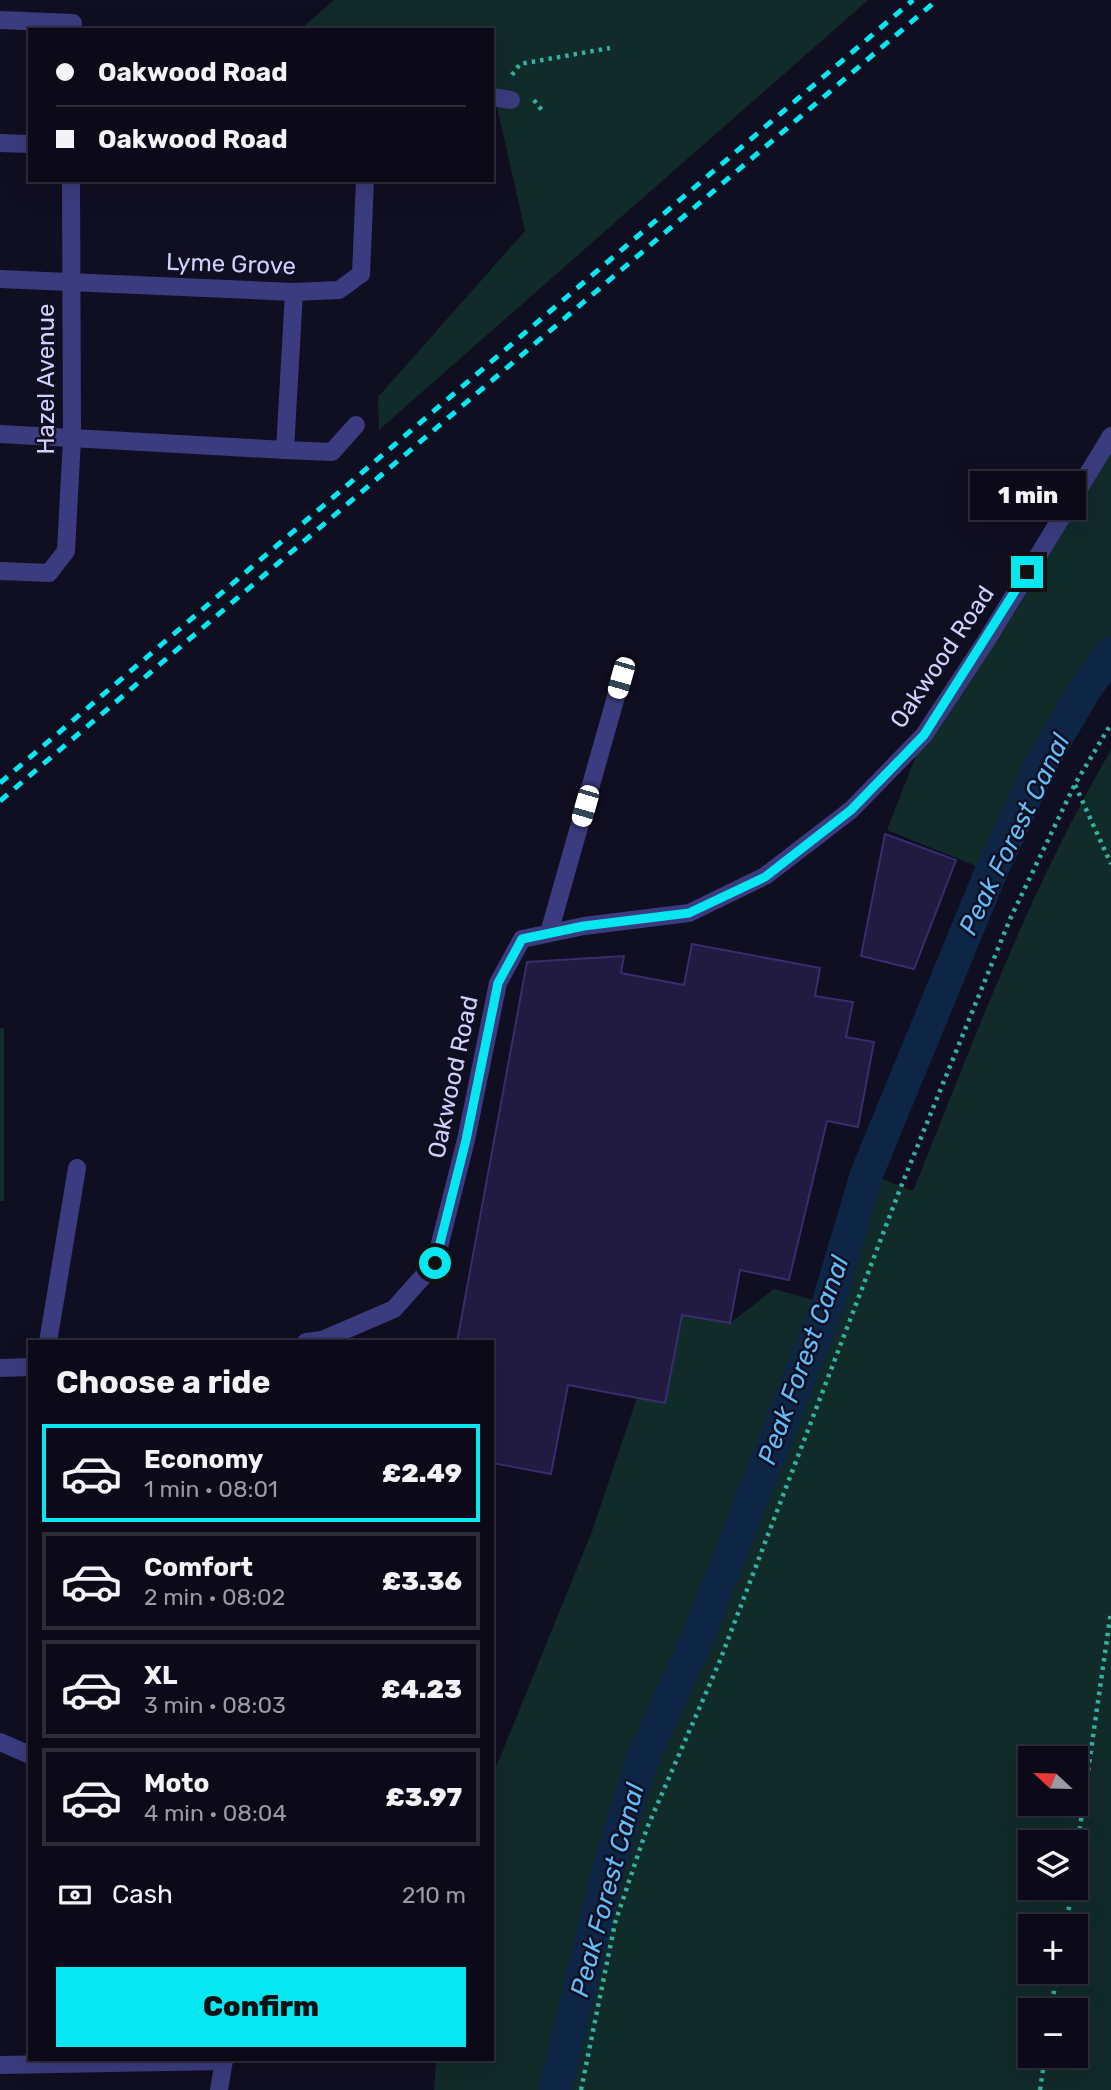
<!DOCTYPE html>
<meta charset="utf-8">
<style>
:root{--surface:#0c0a19;--page:#1a1826;--text:#f1f3f6;--muted:#9a9aa2;--line:#2c2b38;--accent:#07e7f2}
body{margin:0;font-family:Rubik,sans-serif;background:var(--page);color:var(--text);height:100vh;display:flex;flex-direction:column;font-size:26px;white-space:nowrap}
*{box-sizing:border-box;margin:0}
p{font-size:23px;color:var(--muted)}
.icon{flex:none;width:38px;height:38px;fill:none;stroke:currentColor;stroke-width:2;stroke-linecap:round;stroke-linejoin:round}
.map{position:relative;flex:1;overflow:hidden}
.side{position:absolute;left:28px;top:1340px;width:466px;height:721px;display:flex;flex-direction:column;background:var(--surface);border-radius:0px;box-shadow:0 7px 28px #0002,0 0 0 2px var(--line)}
.side>*{flex:none}
.banner{position:absolute;left:28px;top:28px;width:466px;height:154px;border-radius:0px;box-shadow:0 7px 28px #0002,0 0 0 2px var(--line);display:grid;align-content:center;height:154px;padding:0 28px;background:var(--surface)}
.needle{width:46px;rotate:292deg}
.fabs{position:absolute;left:1018px;top:1746px;display:grid;gap:14px}
.fabs a{display:grid;place-items:center;width:70px;height:70px;border-radius:0px;background:var(--surface);box-shadow:0 7px 28px #0002,0 0 0 2px var(--line);font-size:35px}
.end{position:absolute;width:32px;height:32px;margin:-16px;border:9px solid #07e7f2;background:#111;box-shadow:0 0 0 4px #111}
.from{border-radius:50%}
.bubble{position:absolute;height:49px;border-radius:0px;background:var(--surface);box-shadow:0 7px 28px #0002,0 0 0 2px var(--line);font-size:23px;font-weight:800;line-height:49px;text-align:center}
.car{position:absolute;width:21px;height:42px;margin:-21px -10px;border-radius:9px;box-shadow:0 0 5px 2px #0007;background:linear-gradient(#fff 24%,#345 0 40%,#fff 0 76%,#345 0 86%,#fff 0)}
.banner b{display:flex;align-items:center;gap:24px;height:66px;font-size:26px}
.banner b+b{border-top:2px solid var(--line)}
.banner i{width:18px;height:18px;background:var(--text)}
ul{padding:0;list-style:none}
li{display:flex;align-items:center;gap:21px;height:98px;margin:0 14px 10px;padding:0 14px;border:4px solid var(--line);border-radius:0px}
li div{flex:1}
li b{display:block;font-size:26px}
li em{font-style:normal;font-weight:800}
li.current{border-color:var(--accent)}
li>.icon{width:63px;height:63px;stroke-width:1.5}
h2{padding:0 28px;font-size:32px;line-height:84px}
.pay{display:flex;align-items:center;gap:18px;height:77px;padding:0 28px;font-size:26px}
.pay p{margin-inline-start:auto}
.primary-button{display:flex;gap:14px;margin-top:auto;padding:14px 28px}
.primary-button a{flex:1;height:80px;border-radius:0px;background:var(--accent);color:#111;font-size:28px;font-weight:800;line-height:80px;text-align:center}
.map>svg:first-child{display:block}
</style>
<div class="map">
<svg width="1111" height="2090" viewBox="0 0 1111 2090">
<rect width="100%" height="100%" fill="#100e21"/>
<g fill="#112b29" fill-rule="evenodd">
<path d="M334,0H868L379,430L378,397L525,231L492,85V30H342L304,26Z"/>
<path d="M1111,436V653L1084,691L1040,766L991,872L887,830L924,735Z"/>
<path d="M1111,750V2090H434L436,2060H492V1777L591,1534L637,1398L665,1402L682,1315L730,1323L774,1289L828,1304L867,1173L913,1191C973,1042 1029,890 1111,750ZM1031,1759H1076V1804H1031ZM1031,1843H1076V1888H1031ZM1031,1927H1076V1972H1031ZM1031,2011H1076V2056H1031Z"/>
<rect x="0" y="1028" width="4" height="173"/>
</g>
<g fill="none" stroke-linecap="round" stroke-linejoin="round">
<path stroke="#0e2646" stroke-width="33" d="M555,2090L608,1870L642,1760L698,1637L828,1304L867,1173L991,872L1040,766L1084,691L1111,653"/>
</g>
<g fill="#211b42" stroke="#372d6d" stroke-width="2">
<path d="M885,834L956,860L914,969L861,956Z"/>
<path d="M692,944L820,968L815,996L853,1002L846,1037L874,1042L858,1127L827,1121L789,1280L740,1270L730,1323L682,1315L665,1403L568,1385L551,1474L492,1463V1342H457L527,962L624,956L621,973L684,985Z"/>
</g>
<g fill="none" stroke-linecap="round" stroke-linejoin="round">
<g stroke="#32b0a1" stroke-width="4.5" stroke-dasharray="3.5 5" stroke-linecap="butt">
<path d="M512,75L520,64L610,48"/>
<path d="M534,100L544,113"/>
<path d="M1075,785L1111,864"/>
<path d="M1076,1855L1111,1611"/>
<path d="M1066,1927L1072,1888"/>
<path d="M1051,2011L1057,1972"/>
<path d="M581,2090L615,1923L647,1828L719,1663L900,1189L1010,919L1075,784L1111,724"/>
<path d="M1040,2090L1045,2056"/>
</g>
<g stroke="#3a3c7f" stroke-width="18">
<path d="M492,97L511,100"/>
<path d="M0,143L30,144"/>
<path d="M0,434L285,450L294,292"/>
<path d="M285,450L332,452L356,425"/>
<path d="M549,933L621,679"/>
<path d="M48,1342L77,1168"/>
</g>
<g stroke="#3a3c7f" stroke-width="18">
<path d="M0,20L73,23L72,30"/>
<path d="M0,279L294,292L339,290L361,274L365,180"/>
<path d="M0,571L49,573L66,551L72,439L71,180"/>
<path d="M306,1342L322,1340L394,1309L435,1263L466,1140L498,983L522,939L584,926L689,913L765,876L851,810L924,735L988,638L1111,436"/>
<path d="M0,1368L30,1367"/>
<path d="M0,1742L30,1755"/>
<path d="M0,2065L224,2061"/>
<path d="M219,2090L224,2060"/>
</g>
<g stroke="#07e7f2" stroke-width="5" stroke-dasharray="10 9" stroke-linecap="butt">
<path d="M0,783L913,0"/>
<path d="M0,801L937,0"/>
</g>
</g>
<g fill="none" stroke-linecap="round" stroke-linejoin="round">
<path stroke="#07e7f2" stroke-width="9" d="M435,1263L466,1140L498,983L522,939L584,926L689,913L765,877L851,810L924,735L1027,572"/>
</g>
<g text-anchor="middle" stroke-width="5" stroke-linejoin="round" paint-order="stroke">
<g font-size="24" fill="#d3d0fe" stroke="#100e21">
<text transform="translate(231 264) rotate(2)" y="8">Lyme Grove</text>
<text transform="translate(46 379) rotate(-90)" y="8">Hazel Avenue</text>
<text transform="translate(942 657) rotate(-56)" y="8">Oakwood Road</text>
<text transform="translate(453 1077) rotate(-78)" y="8">Oakwood Road</text>
</g>
<g font-size="26" font-style="italic" fill="#61bcfa" stroke="#100e21">
<text transform="translate(1014 834) rotate(-64)" y="9">Peak Forest Canal</text>
<text transform="translate(803 1360) rotate(-70)" y="9">Peak Forest Canal</text>
<text transform="translate(607 1890) rotate(-75)" y="9">Peak Forest Canal</text>
</g>
</g>
</svg>
<div class="fabs">
<a><svg class="needle" viewBox="-14 -14 28 28"><path d="M0-13l5 13h-10z" fill="#e53935"/><path d="M0 13l5-13h-10z" fill="#9a9aa2"/></svg></a>
<a><svg class="icon" aria-label="layers" viewBox="0 0 24 24"><path d="M12 4l9 5-9 5-9-5zM3 14l9 5 9-5"/></svg></a>
<a>+</a>
<a>−</a>
</div>
<i class="end from" style="left:435px;top:1263px"></i>
<i class="end" style="left:1027px;top:572px"></i>
<div class="bubble" style="left:970px;top:471px;width:116px">1 min</div>
<i class="car" style="left:621px;top:678px;rotate:196deg"></i>
<i class="car" style="left:585px;top:806px;rotate:196deg"></i>
<div class="banner">
<b><i class="from"></i>Oakwood Road</b>
<b><i></i>Oakwood Road</b>
</div>
<section class="side">
<h2>Choose a ride</h2>
<ul>
<li class="current"><svg class="icon" aria-label="car" viewBox="0 0 24 24"><path d="M5 17H2v-5l4-1 3-4h7l3 4 3 1v5h-3M9 17h6M6 11h13"/><circle cx="7" cy="17" r="2"/><circle cx="17" cy="17" r="2"/></svg><div><b>Economy</b><p>1 min · 08:01</p></div><em>£2.49</em></li>
<li><svg class="icon" aria-label="car" viewBox="0 0 24 24"><path d="M5 17H2v-5l4-1 3-4h7l3 4 3 1v5h-3M9 17h6M6 11h13"/><circle cx="7" cy="17" r="2"/><circle cx="17" cy="17" r="2"/></svg><div><b>Comfort</b><p>2 min · 08:02</p></div><em>£3.36</em></li>
<li><svg class="icon" aria-label="car" viewBox="0 0 24 24"><path d="M5 17H2v-5l4-1 3-4h7l3 4 3 1v5h-3M9 17h6M6 11h13"/><circle cx="7" cy="17" r="2"/><circle cx="17" cy="17" r="2"/></svg><div><b>XL</b><p>3 min · 08:03</p></div><em>£4.23</em></li>
<li><svg class="icon" aria-label="car" viewBox="0 0 24 24"><path d="M5 17H2v-5l4-1 3-4h7l3 4 3 1v5h-3M9 17h6M6 11h13"/><circle cx="7" cy="17" r="2"/><circle cx="17" cy="17" r="2"/></svg><div><b>Moto</b><p>4 min · 08:04</p></div><em>£3.97</em></li>
</ul>
<div class="pay"><svg class="icon" aria-label="cash" viewBox="0 0 24 24"><path d="M3 7h18v10H3z"/><circle cx="12" cy="12" r="2"/></svg>Cash<p>210 m</p></div>
<div class="primary-button"><a>Confirm</a></div>
</section>
</div>
